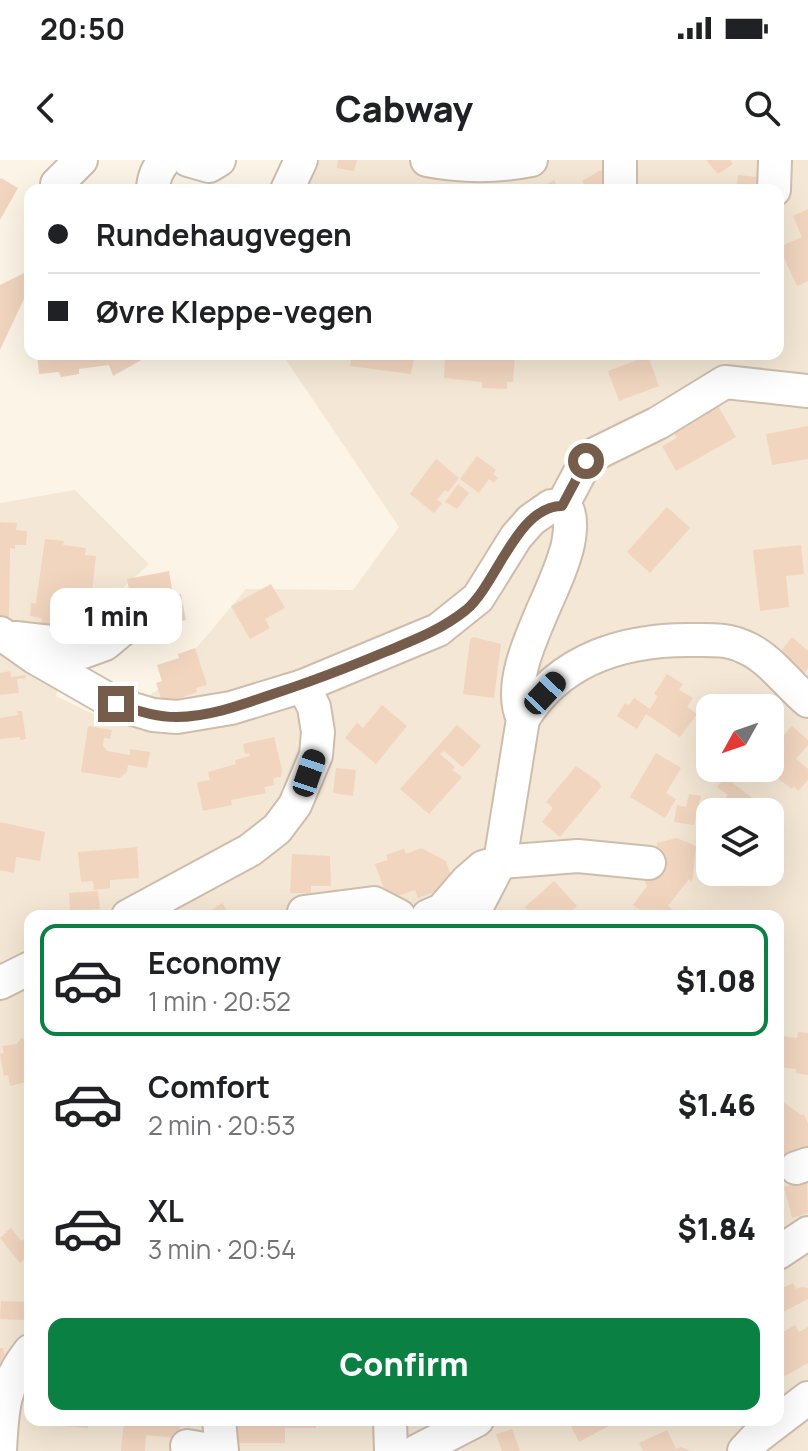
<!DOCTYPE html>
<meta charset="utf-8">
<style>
:root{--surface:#fff;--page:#f2f2f2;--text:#202124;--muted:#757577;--line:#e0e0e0;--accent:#0b8043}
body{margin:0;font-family:Manrope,sans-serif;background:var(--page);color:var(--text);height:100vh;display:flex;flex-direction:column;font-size:30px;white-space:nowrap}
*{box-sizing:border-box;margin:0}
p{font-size:26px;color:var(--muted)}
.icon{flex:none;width:44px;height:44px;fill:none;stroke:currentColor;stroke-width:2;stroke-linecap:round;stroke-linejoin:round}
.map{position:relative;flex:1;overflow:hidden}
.side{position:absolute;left:24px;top:750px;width:760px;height:516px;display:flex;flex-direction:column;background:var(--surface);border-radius:16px;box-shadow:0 8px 32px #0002}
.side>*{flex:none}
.top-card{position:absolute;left:24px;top:24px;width:760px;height:176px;border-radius:16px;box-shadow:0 8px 32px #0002;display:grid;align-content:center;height:176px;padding:0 24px;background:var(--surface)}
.needle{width:52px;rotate:230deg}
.fabs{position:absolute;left:696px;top:534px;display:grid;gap:16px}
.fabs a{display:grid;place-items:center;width:88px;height:88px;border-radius:16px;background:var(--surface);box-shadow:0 8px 32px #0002;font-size:40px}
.end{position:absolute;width:36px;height:36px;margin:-18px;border:10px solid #765c4b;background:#fff;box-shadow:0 0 0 4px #fff}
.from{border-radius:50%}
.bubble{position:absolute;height:56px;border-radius:16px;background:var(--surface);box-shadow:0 8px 32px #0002;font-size:26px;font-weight:800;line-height:56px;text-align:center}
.car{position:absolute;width:24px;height:48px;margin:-24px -12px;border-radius:10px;box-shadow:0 0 6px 2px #0007;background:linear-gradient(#222 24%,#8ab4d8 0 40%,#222 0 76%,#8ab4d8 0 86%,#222 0)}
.top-card b{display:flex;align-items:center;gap:28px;height:76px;font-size:30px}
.top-card b+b{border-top:2px solid var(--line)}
.top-card i{width:20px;height:20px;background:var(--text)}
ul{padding:14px 0 0;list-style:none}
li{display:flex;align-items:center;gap:24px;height:112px;margin:0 16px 12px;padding:0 8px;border:4px solid transparent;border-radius:16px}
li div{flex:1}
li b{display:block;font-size:30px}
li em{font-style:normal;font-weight:800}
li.active{border-color:var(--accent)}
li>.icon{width:72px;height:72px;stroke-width:1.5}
.action{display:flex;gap:16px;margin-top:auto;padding:16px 24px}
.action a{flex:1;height:92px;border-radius:16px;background:var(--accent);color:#fff;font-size:32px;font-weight:800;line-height:92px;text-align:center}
.status{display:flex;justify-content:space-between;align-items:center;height:56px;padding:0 40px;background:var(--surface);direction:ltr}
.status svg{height:22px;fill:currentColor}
header{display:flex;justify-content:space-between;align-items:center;height:104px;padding:0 24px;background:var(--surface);font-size:36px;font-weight:800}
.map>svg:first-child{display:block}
</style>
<div class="status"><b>20:50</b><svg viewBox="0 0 49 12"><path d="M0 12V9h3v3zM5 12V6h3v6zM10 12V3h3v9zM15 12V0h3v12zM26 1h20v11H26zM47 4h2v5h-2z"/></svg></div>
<header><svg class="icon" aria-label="back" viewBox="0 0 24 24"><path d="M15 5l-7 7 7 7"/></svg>Cabway<svg class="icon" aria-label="search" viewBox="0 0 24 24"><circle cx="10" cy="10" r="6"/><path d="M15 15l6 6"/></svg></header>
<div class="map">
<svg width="808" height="1291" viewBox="0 0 808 1291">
<rect width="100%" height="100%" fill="#fcf5e7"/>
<path fill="#f4e7d5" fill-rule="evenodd" d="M297,0H808V1291H0V343L75,330L149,404L70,476L56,536L110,562L166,524L246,429L353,430L399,367L282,194H778V30H290ZM710,548H770V608H710ZM710,652H770V712H710ZM30,756H778V1260H30Z"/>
<g fill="#f1d5bf">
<path d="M338,0H357L354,11L337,8Z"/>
<path d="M706,0H730L733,4L718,14Z"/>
<path d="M601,10L613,30H587L582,21Z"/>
<path d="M738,15L766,18L765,30H736Z"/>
<path d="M1,18L18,28L0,60V19Z"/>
<path d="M554,20L559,30H537Z"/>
<path d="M808,49V121L797,126L779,87L802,77L793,56Z"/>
<path d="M30,110V126L0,190V125Z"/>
<path d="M37,194H142L145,198L113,216L109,205L79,209V214L61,217L59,212L39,214Z"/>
<path d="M352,194H415L411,214L350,206Z"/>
<path d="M438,194H515L513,222H507V229L482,228V222L444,218L445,198L438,197Z"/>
<path d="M648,196L659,226L619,241L608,211Z"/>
<path d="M718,246L736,277L676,311L662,286L677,278L673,272Z"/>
<path d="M808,266V299L772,305L766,274Z"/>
<path d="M477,296L496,310L493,314L498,318L494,323L489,319L479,333L460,319Z"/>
<path d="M436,299L459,318L448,332L445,330L437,340L442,343L434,353L410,334Z"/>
<path d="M458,324L469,333L457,349L445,342Z"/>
<path d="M667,347L690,368L650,413L627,392Z"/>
<path d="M0,362L17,363L16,370L27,371L26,385H15V389L10,388L9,457L0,456Z"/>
<path d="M45,379L64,381L63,385L86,388L85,395L96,396L92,431L65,428L64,436L75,437L72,470L41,467L42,458L30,456L31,443H36Z"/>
<path d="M801,385L804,414L786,416L789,447L760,451L753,390Z"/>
<path d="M169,411L173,435L181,434L186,460L161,465L158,451L152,452V449L133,453L127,419Z"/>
<path d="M271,424L285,448L265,459L270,468L250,479L231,446Z"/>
<path d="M473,477L501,484L494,538L463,534L470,480Z"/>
<path d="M792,477L808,491V508L802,516L776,497Z"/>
<path d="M195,488L207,525L196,528L197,532L163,544L156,523L162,521L157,505L179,498L178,494Z"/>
<path d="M10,511L11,517L25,515L26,518L17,519L19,533L0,535V513Z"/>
<path d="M667,514L683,524L679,530L693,538L687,547L697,554L680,577L646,554L637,569L617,556L625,543L629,545L634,538L650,549L658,536L654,534Z"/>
<path d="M382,545L407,566L376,604L345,578L357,563L363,568Z"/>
<path d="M17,551H22L26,579L20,580V577L0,579V558L18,555Z"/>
<path d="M457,565L481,586L463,607L444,591L440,594L455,607L452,610L462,617L429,654L400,629Z"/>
<path d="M88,566L112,570L110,579L104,578L103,586L107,591L130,595V589L150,592L147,608L128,605L127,612L119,618L81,612Z"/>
<path d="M792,566L808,580V585L796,599L808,609V620L798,631L794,626L792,629L764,608H770V591Z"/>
<path d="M274,577L282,609L281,617L273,618L274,625L264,627L266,633L231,640L232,645L203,651L197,622L210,620L208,612L236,604L235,600L250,596L249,593L245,594L243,584Z"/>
<path d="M656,593L681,608L666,633L676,639L665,658L630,637Z"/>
<path d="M576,606L599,622L601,627L560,677L542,662L553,648L546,642Z"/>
<path d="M336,608L356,610L353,636L333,633Z"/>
<path d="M725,617L751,637L747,642L760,652H720L717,649L728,635L717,627Z"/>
<path d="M689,634L701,636L694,665L674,662L677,645L686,647Z"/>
<path d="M0,662L45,672L40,701L16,697L14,713L0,710Z"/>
<path d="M677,678L696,686L692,722L689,719L668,746L675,752L672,756H649L633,745L647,726L645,722L655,708L657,683Z"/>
<path d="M137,687L139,718L110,720V728L94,730L93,721L81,722L78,692Z"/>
<path d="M421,688L446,701L454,725L418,738L415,730L388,739L375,704L388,700L386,695L404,689L406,694Z"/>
<path d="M292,694L330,696L331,726H311V733H290Z"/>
<path d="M726,712H744L738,721Z"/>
<path d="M554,721L577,746L565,756H533L525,747Z"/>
<path d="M98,731L100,749L70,751L69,733Z"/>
<path d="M222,743L231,756H202Z"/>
<path d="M798,872L808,873V915L796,913V909L778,907L782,876L797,878Z"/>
<path d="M21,878L30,881V921L10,926L8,915L4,916L0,894L4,893L2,886L17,884Z"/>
<path d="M778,938L801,955L804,954L808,964V995L778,1004Z"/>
<path d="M807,1021L808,1053L792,1058L784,1027Z"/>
<path d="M11,1068L21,1081L24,1079L29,1084L26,1086L30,1095L20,1103L0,1078Z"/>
<path d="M793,1123L796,1129L802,1127L808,1128V1139L781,1153L778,1130Z"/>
<path d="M1,1141L25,1142L24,1160L0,1159Z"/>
<path d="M795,1165L799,1172L808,1167V1203L785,1216L782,1213L778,1216V1175Z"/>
<path d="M0,1188H3L6,1201L0,1203Z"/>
<path d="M63,1260H88V1268L62,1266Z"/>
<path d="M124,1260H190V1267L180,1266L179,1278L146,1275L145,1291H121Z"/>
<path d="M238,1260H316V1268H285V1283H238Z"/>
<path d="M568,1260H620L579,1282Z"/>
<path d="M512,1269L520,1291H502L496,1274Z"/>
<path d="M667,1270L676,1289L681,1287L691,1291H643L639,1283Z"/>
</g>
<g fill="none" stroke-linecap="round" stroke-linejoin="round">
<g stroke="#cebdad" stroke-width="36">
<g id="minor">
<path d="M188,0L209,6L219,0"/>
<path d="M427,0C463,7 496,7 531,0"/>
<path d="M620,0V30"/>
<path d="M57,24L81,0"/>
<path d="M153,30C153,18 157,9 165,0"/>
<path d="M287,30L301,0"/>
<path d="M774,30L775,0"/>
<path d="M562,346L586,301L593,295L658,263L725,222L808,231"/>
<path d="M0,473L34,497L116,544L153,555L177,557L231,548L303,526L438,470L478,438L516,377L531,360L551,346L567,349C572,359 570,373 568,384C557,435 501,512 523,559L500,702L472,756"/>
<path d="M15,478L60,483L83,492L105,484L123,469"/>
<path d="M523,559C560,498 626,479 694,480C710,480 727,479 742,486C769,496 787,524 808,541"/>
<path d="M304,752L374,743L399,756"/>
<path d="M128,756L250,690L277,669L295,645L316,595L318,572L314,547L303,526"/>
<path d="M428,756L442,750L467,721L483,707L500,702L578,696L649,703"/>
<path d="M0,823L30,808"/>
<path d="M796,1008L808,1004"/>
<path d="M778,1093L808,1073"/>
<path d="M219,1260L222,1291"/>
<path d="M390,1260L391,1291"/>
<path d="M187,1286L215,1291"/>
<path d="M0,1291C2,1249 3,1225 30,1191"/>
<path d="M417,1291L477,1260"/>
<path d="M744,1291L757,1277L808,1238"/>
</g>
</g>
<use href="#minor" stroke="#fff" stroke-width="32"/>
</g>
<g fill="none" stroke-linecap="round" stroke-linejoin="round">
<path stroke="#765c4b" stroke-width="10" d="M116,544C136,550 155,557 176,557C210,557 244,544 276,533C313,521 349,507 385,492C414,480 441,470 466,450C497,424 517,346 562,346L586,301"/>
</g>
</svg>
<div class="fabs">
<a><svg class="needle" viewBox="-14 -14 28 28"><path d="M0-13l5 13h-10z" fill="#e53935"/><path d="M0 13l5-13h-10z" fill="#757577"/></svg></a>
<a><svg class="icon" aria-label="layers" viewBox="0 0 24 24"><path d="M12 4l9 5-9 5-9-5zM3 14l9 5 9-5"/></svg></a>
</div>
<i class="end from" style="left:586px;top:301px"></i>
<i class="end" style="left:116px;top:544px"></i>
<div class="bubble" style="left:50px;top:428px;width:132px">1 min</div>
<i class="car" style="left:545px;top:533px;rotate:43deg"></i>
<i class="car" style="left:309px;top:613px;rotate:19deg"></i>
<div class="top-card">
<b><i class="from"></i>Rundehaugvegen</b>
<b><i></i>Øvre Kleppe-vegen</b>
</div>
<section class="side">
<ul>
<li class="active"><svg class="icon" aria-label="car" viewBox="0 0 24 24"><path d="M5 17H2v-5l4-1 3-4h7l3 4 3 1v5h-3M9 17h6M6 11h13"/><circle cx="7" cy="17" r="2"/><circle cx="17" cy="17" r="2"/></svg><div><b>Economy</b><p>1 min · 20:52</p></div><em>$1.08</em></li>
<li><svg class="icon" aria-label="car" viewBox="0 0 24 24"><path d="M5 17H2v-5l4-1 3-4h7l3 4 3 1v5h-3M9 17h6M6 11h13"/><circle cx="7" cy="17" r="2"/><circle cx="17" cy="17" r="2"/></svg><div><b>Comfort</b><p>2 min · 20:53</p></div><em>$1.46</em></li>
<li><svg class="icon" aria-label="car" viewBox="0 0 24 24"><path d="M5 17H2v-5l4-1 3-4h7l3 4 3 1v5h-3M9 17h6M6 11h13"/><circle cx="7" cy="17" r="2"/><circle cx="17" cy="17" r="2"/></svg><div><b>XL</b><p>3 min · 20:54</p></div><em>$1.84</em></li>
</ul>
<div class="action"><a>Confirm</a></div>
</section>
</div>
